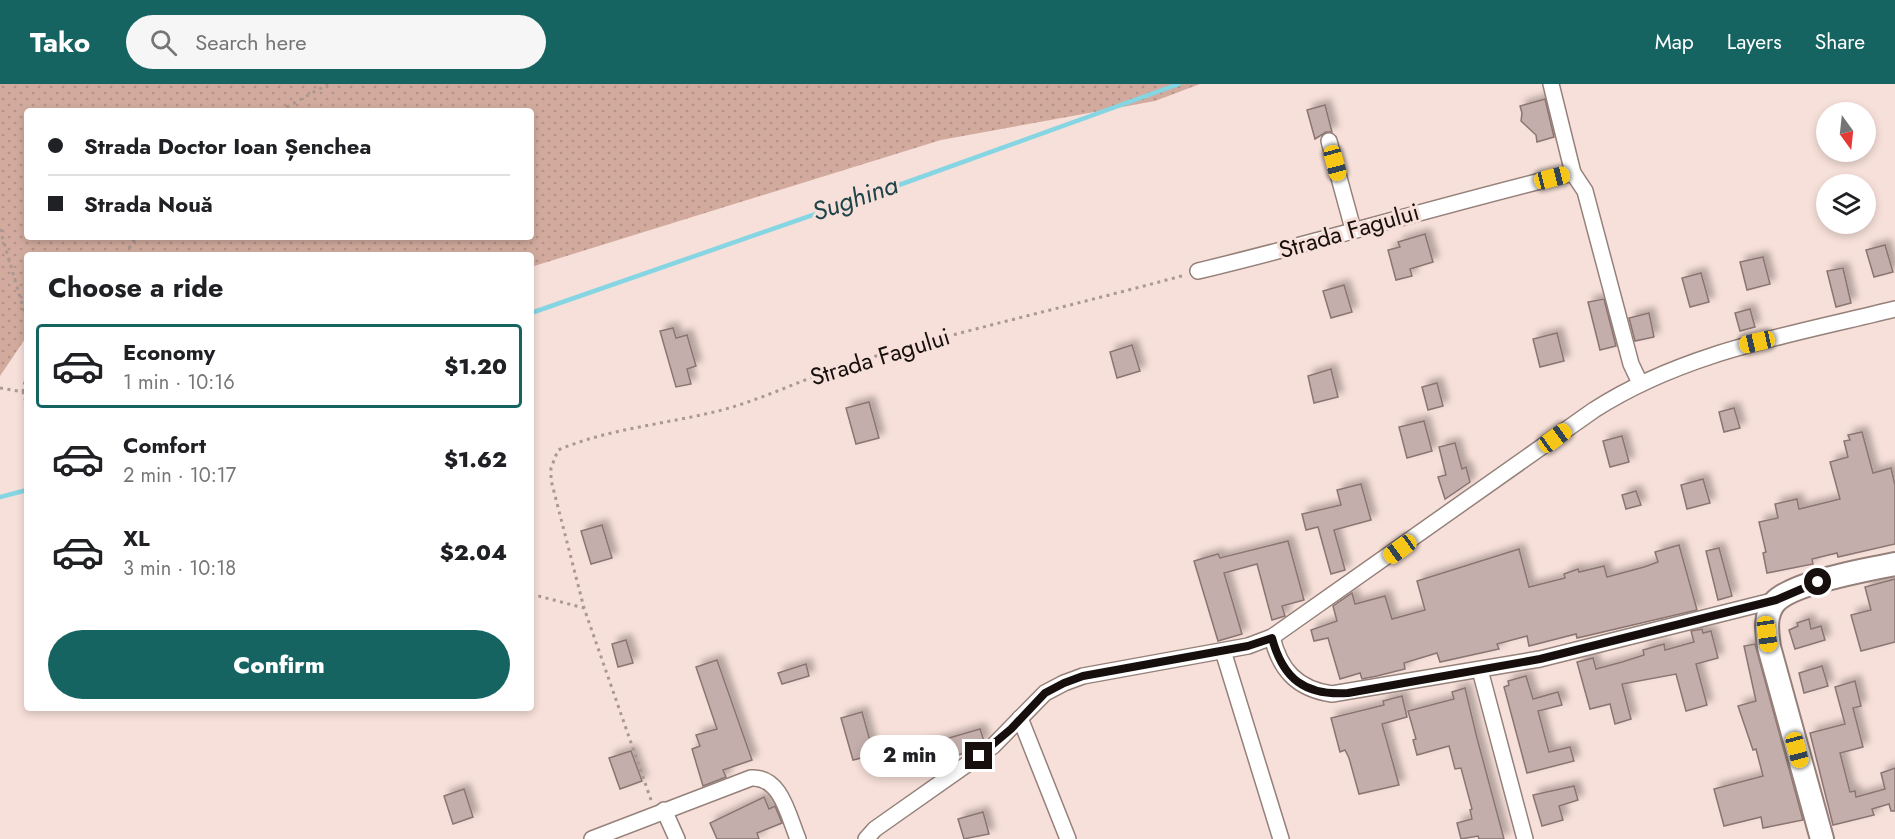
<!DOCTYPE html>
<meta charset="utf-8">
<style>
:root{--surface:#fff;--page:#f6f6f6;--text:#202124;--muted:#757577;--line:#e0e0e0;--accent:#166462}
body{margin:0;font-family:Jost,sans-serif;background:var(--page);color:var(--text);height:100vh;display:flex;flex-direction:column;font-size:22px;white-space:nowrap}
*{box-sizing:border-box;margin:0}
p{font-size:20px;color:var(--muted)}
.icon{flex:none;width:33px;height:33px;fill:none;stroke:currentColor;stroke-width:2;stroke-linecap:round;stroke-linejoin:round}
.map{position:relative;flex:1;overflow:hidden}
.drawer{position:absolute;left:24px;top:168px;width:510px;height:459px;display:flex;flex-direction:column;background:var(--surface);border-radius:6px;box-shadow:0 3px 9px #0003}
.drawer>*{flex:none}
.top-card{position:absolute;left:24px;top:24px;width:510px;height:132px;border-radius:6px;box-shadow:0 3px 9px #0003;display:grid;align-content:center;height:132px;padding:0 24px;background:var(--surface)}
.needle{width:39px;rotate:165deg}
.fabs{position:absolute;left:1816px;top:18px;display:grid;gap:12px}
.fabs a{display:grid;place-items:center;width:60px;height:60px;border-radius:50%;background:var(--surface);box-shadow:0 3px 9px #0003;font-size:30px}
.end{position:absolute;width:27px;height:27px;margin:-14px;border:8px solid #160f0d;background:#fff;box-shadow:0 0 0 3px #fff}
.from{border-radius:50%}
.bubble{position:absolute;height:42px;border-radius:21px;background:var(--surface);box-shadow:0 3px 9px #0003;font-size:20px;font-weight:800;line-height:42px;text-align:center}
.car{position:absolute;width:18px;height:36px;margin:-18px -9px;border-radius:8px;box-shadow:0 0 4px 2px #0007;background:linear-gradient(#f5c518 24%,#345 0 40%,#f5c518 0 76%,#345 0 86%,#f5c518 0)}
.top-card b{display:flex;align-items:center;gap:21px;height:57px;font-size:22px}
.top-card b+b{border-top:2px solid var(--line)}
.top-card i{width:15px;height:15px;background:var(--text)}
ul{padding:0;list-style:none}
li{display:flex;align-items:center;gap:18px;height:84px;margin:0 12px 9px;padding:0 12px;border:3px solid transparent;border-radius:6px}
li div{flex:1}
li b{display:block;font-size:22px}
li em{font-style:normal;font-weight:800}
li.on{border-color:var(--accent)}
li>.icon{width:54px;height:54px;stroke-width:1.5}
h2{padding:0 24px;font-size:27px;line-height:72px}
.button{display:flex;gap:12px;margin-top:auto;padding:12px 24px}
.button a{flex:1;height:69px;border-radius:36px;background:var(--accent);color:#fff;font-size:24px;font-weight:800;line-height:69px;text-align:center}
header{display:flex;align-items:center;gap:36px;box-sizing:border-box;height:84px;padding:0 30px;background:var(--accent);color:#fff}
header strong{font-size:28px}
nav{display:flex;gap:33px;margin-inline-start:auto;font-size:21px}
.search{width:420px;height:54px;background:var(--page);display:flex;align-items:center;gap:15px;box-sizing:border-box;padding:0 21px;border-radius:33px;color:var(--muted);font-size:22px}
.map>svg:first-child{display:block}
</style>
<header>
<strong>Tako</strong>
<div class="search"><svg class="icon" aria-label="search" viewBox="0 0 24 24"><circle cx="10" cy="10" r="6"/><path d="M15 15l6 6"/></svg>Search here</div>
<nav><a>Map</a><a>Layers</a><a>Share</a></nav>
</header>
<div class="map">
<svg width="1895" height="755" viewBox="0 0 1895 755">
<defs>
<pattern id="grass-dots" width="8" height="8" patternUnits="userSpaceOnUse" patternTransform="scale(1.5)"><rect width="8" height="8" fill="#d2ab9e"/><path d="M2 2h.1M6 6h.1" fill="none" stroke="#b49287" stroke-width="1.8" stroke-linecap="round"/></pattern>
<filter id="shadow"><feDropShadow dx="5.5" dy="-5.5" stdDeviation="3" flood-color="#0004"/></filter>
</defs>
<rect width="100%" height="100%" fill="#f7e0d9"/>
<path fill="url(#grass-dots)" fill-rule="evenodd" d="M0,0H1200L1155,17L941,56L531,183V171H27V252L0,292ZM27,27H531V153H27Z"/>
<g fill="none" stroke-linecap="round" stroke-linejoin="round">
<g stroke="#86d5e3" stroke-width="4.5">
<path d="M531,229L899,101L1179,0"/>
<path d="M0,413L27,406"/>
</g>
</g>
<g fill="#c4aeab" stroke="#8a7572" stroke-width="1.5" filter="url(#shadow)">
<path d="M1545,15L1554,53L1537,58L1536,51L1521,37L1522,29L1520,22Z"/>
<path d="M1325,21L1332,48H1326L1315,55L1307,26Z"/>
<path d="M1425,150L1433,178L1410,185L1412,192L1396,196L1388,166L1400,163L1398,158Z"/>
<path d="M1885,161L1893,188L1874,193L1866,166Z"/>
<path d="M1763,173L1770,200L1747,206L1740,178Z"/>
<path d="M1843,184L1851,219L1836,223L1827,187Z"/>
<path d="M1701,189L1709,218L1690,223L1682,194Z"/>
<path d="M1344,201L1352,228L1331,234L1323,207Z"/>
<path d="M1604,215L1616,262L1600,266L1588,218Z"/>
<path d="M1750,225L1755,243L1740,247L1735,229Z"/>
<path d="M1649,229L1654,253L1635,257L1629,234Z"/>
<path d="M673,244L676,254L687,251L696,282L687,285L691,300L676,303L660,247Z"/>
<path d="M1557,249L1564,277L1540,283L1533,255Z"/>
<path d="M1132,261L1140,287L1117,294L1110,268Z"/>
<path d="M1331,285L1338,313L1314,319L1308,292Z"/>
<path d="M1437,299L1443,322L1428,326L1422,303Z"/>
<path d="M869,318L879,354L856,360L846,324Z"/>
<path d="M1734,324L1740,344L1724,348L1719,328Z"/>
<path d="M1424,337L1432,367L1407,374L1399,343Z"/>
<path d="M1862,348L1873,389L1891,384L1895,401V460L1838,473L1837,469L1812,475L1813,480L1767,489L1763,469L1766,468L1759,438L1778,434L1775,420L1797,415L1799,425L1840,415L1830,378L1848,373L1844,357L1850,356L1848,351Z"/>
<path d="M1622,352L1629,378L1610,383L1603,357Z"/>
<path d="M1455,359L1462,385L1466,383L1470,398L1445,415L1438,393L1446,391L1439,363Z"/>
<path d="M1703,395L1710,419L1687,425L1681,401Z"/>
<path d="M1361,400L1371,436L1334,446L1345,486L1331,490L1318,443L1306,446L1302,430L1341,421L1337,406Z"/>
<path d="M1636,407L1641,421L1626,425L1622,411Z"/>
<path d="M602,441L612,474L591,480L581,447Z"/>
<path d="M1288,457L1304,516L1282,522L1285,532L1272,536L1257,480L1224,489L1242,550L1218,557L1194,477L1218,470L1220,474Z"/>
<path d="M1679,461L1697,526L1577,554L1576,550L1529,562L1527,552L1497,560L1499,565L1440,578L1437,569L1404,579L1405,585L1377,592L1362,595L1360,589L1340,595L1328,554L1314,557L1311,546L1337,537L1333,522L1352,509L1355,520L1385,512L1392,535L1425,526L1417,497L1519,465L1529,503L1565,494L1564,490L1578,485L1579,488L1604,482L1607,493L1644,483L1658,478L1655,468Z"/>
<path d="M1719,464L1732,512L1718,516L1706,467Z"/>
<path d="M1895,495V558L1861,567L1851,531L1871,526L1865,503Z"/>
<path d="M1809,535L1811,545L1821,542L1825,556L1795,565L1789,546L1798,542L1797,539Z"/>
<path d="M1702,545L1703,549L1711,547L1718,574L1696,580L1707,621L1686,627L1676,590L1622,600L1631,635L1615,640L1610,620L1590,625L1577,578L1593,574L1596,585L1622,578L1644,571L1643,566L1664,560L1665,566L1694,558L1691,547Z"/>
<path d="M626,556L633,579L618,583L612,560Z"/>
<path d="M1755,560L1803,736L1763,744L1761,733L1724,742L1714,705L1763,692L1756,665L1753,666L1738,622L1756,617L1744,562Z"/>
<path d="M717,576L752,676L723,686L726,693L703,702L692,665L700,662L696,651L717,645L696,583Z"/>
<path d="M806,580L809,592L782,600L778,589Z"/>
<path d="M1822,582L1828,602L1804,609L1799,589Z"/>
<path d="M1526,592L1533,615L1558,608L1562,621L1538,627L1549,668L1570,663L1574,677L1527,689L1504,603L1509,601L1508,597Z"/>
<path d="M1855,597L1861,622L1853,624L1863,663L1840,669L1850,708L1855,707L1856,713L1885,705L1881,689L1895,684V727H1891L1889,720L1872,725L1874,731L1833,741L1810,649L1845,640L1835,603Z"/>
<path d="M1465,604L1477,654L1504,755H1479L1478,752L1461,755L1457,739L1472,735L1470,726L1472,725L1461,684L1455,685L1449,662L1417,671L1413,656L1416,655L1408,627L1454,615L1452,608Z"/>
<path d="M1402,612L1407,633L1382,640L1399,701L1359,710L1349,674L1345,666L1340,668L1331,634L1384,621L1383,617Z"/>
<path d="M862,628L874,671L853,676L841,634Z"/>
<path d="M980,645L984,657L968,668L895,689L890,671Z"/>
<path d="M631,667L642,697L620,705L609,674Z"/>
<path d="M1574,702L1578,716L1559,722L1563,736L1542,742L1533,711Z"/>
<path d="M464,705L473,733L453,740L444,712Z"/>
<path d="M764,713L769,725L775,722L782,739L757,749L759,755H717L710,739Z"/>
<path d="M983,728L989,750L964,755L958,735Z"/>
</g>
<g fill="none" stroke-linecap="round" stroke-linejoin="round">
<g stroke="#95817a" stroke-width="18">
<g id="street">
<path d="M1551,0L1573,89L1585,107L1631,280L1640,299"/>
<path d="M1329,57L1353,145"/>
<path d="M1198,187C1324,157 1448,119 1573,89"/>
<path d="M1272,553C1280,586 1297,605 1332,610L1540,575L1776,516"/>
<path d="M1223,567L1281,755"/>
<path d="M1480,586L1525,755"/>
<path d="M1020,634L1068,755"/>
<path d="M664,726L677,755"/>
<path d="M592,755L751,694C781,692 788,731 798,755"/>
<path d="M866,755L875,745L993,662L1045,609L1064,599L1083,592L1248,562L1272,553L1594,326C1686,267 1791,251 1895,225"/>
</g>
</g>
<g stroke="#95817a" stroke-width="26">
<path id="secondary" d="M1822,755L1769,563C1767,548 1764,531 1775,518C1792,499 1869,485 1895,480"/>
</g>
<g stroke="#aa9893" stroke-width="3" stroke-dasharray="3 4.5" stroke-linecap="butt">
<path d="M280,27L328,0"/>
<path d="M0,145L27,237"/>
<path d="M125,171L136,153"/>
<path d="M0,304L23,308L27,322"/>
<path d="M23,308L27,286"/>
<path d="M531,510L584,524"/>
<path d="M651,716L584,524L551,396V384L558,366C610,344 668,340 722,326C767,314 809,292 855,278C964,246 1075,221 1185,191"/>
</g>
<use href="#street" stroke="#fff" stroke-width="15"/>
<use href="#secondary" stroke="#fff" stroke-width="22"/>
</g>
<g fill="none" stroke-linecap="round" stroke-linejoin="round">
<path stroke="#160f0d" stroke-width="8" d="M979,672L1011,645L1045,609L1064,599L1083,592L1248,562L1272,554C1283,595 1305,612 1348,609L1540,575L1776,516L1818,498"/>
</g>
<g text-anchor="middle" stroke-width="6" stroke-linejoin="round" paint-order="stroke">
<g font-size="24" fill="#160f0d" stroke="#f7e0d9">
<text transform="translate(1349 147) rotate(-16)" y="8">Strada Fagului</text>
<text transform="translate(880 273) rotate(-17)" y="8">Strada Fagului</text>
</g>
<g font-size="26" font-style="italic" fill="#1e444a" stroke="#f7e0d9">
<text transform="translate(855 114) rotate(-19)" y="9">Sughina</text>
</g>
</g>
</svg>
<div class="fabs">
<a><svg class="needle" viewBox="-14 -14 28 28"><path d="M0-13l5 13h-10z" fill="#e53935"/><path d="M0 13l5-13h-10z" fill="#757577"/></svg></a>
<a><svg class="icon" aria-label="layers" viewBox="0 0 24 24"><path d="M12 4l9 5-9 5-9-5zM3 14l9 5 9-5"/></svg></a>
</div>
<i class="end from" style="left:1818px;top:498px"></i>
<i class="end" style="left:979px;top:672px"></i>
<div class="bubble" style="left:860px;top:651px;width:99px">2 min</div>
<i class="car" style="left:1335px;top:79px;rotate:165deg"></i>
<i class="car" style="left:1552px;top:94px;rotate:76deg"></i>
<i class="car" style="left:1757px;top:258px;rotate:257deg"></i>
<i class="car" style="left:1555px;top:354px;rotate:54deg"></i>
<i class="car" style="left:1400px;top:465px;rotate:234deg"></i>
<i class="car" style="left:1767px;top:550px;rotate:172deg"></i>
<i class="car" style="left:1797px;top:666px;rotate:165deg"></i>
<div class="top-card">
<b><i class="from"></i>Strada Doctor Ioan Șenchea</b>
<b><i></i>Strada Nouă</b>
</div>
<section class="drawer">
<h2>Choose a ride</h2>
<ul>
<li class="on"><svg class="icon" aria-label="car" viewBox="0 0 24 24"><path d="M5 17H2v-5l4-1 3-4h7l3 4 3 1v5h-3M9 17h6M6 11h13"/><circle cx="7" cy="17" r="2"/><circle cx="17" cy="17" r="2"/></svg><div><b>Economy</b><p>1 min · 10:16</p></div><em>$1.20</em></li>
<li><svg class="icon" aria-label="car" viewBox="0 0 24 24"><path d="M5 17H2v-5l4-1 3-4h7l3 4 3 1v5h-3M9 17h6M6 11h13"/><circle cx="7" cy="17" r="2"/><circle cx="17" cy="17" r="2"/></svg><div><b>Comfort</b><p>2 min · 10:17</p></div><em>$1.62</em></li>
<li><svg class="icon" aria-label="car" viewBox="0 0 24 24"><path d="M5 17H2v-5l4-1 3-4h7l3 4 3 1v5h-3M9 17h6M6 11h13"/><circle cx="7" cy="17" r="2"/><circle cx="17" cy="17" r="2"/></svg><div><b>XL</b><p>3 min · 10:18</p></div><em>$2.04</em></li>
</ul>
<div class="button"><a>Confirm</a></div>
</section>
</div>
